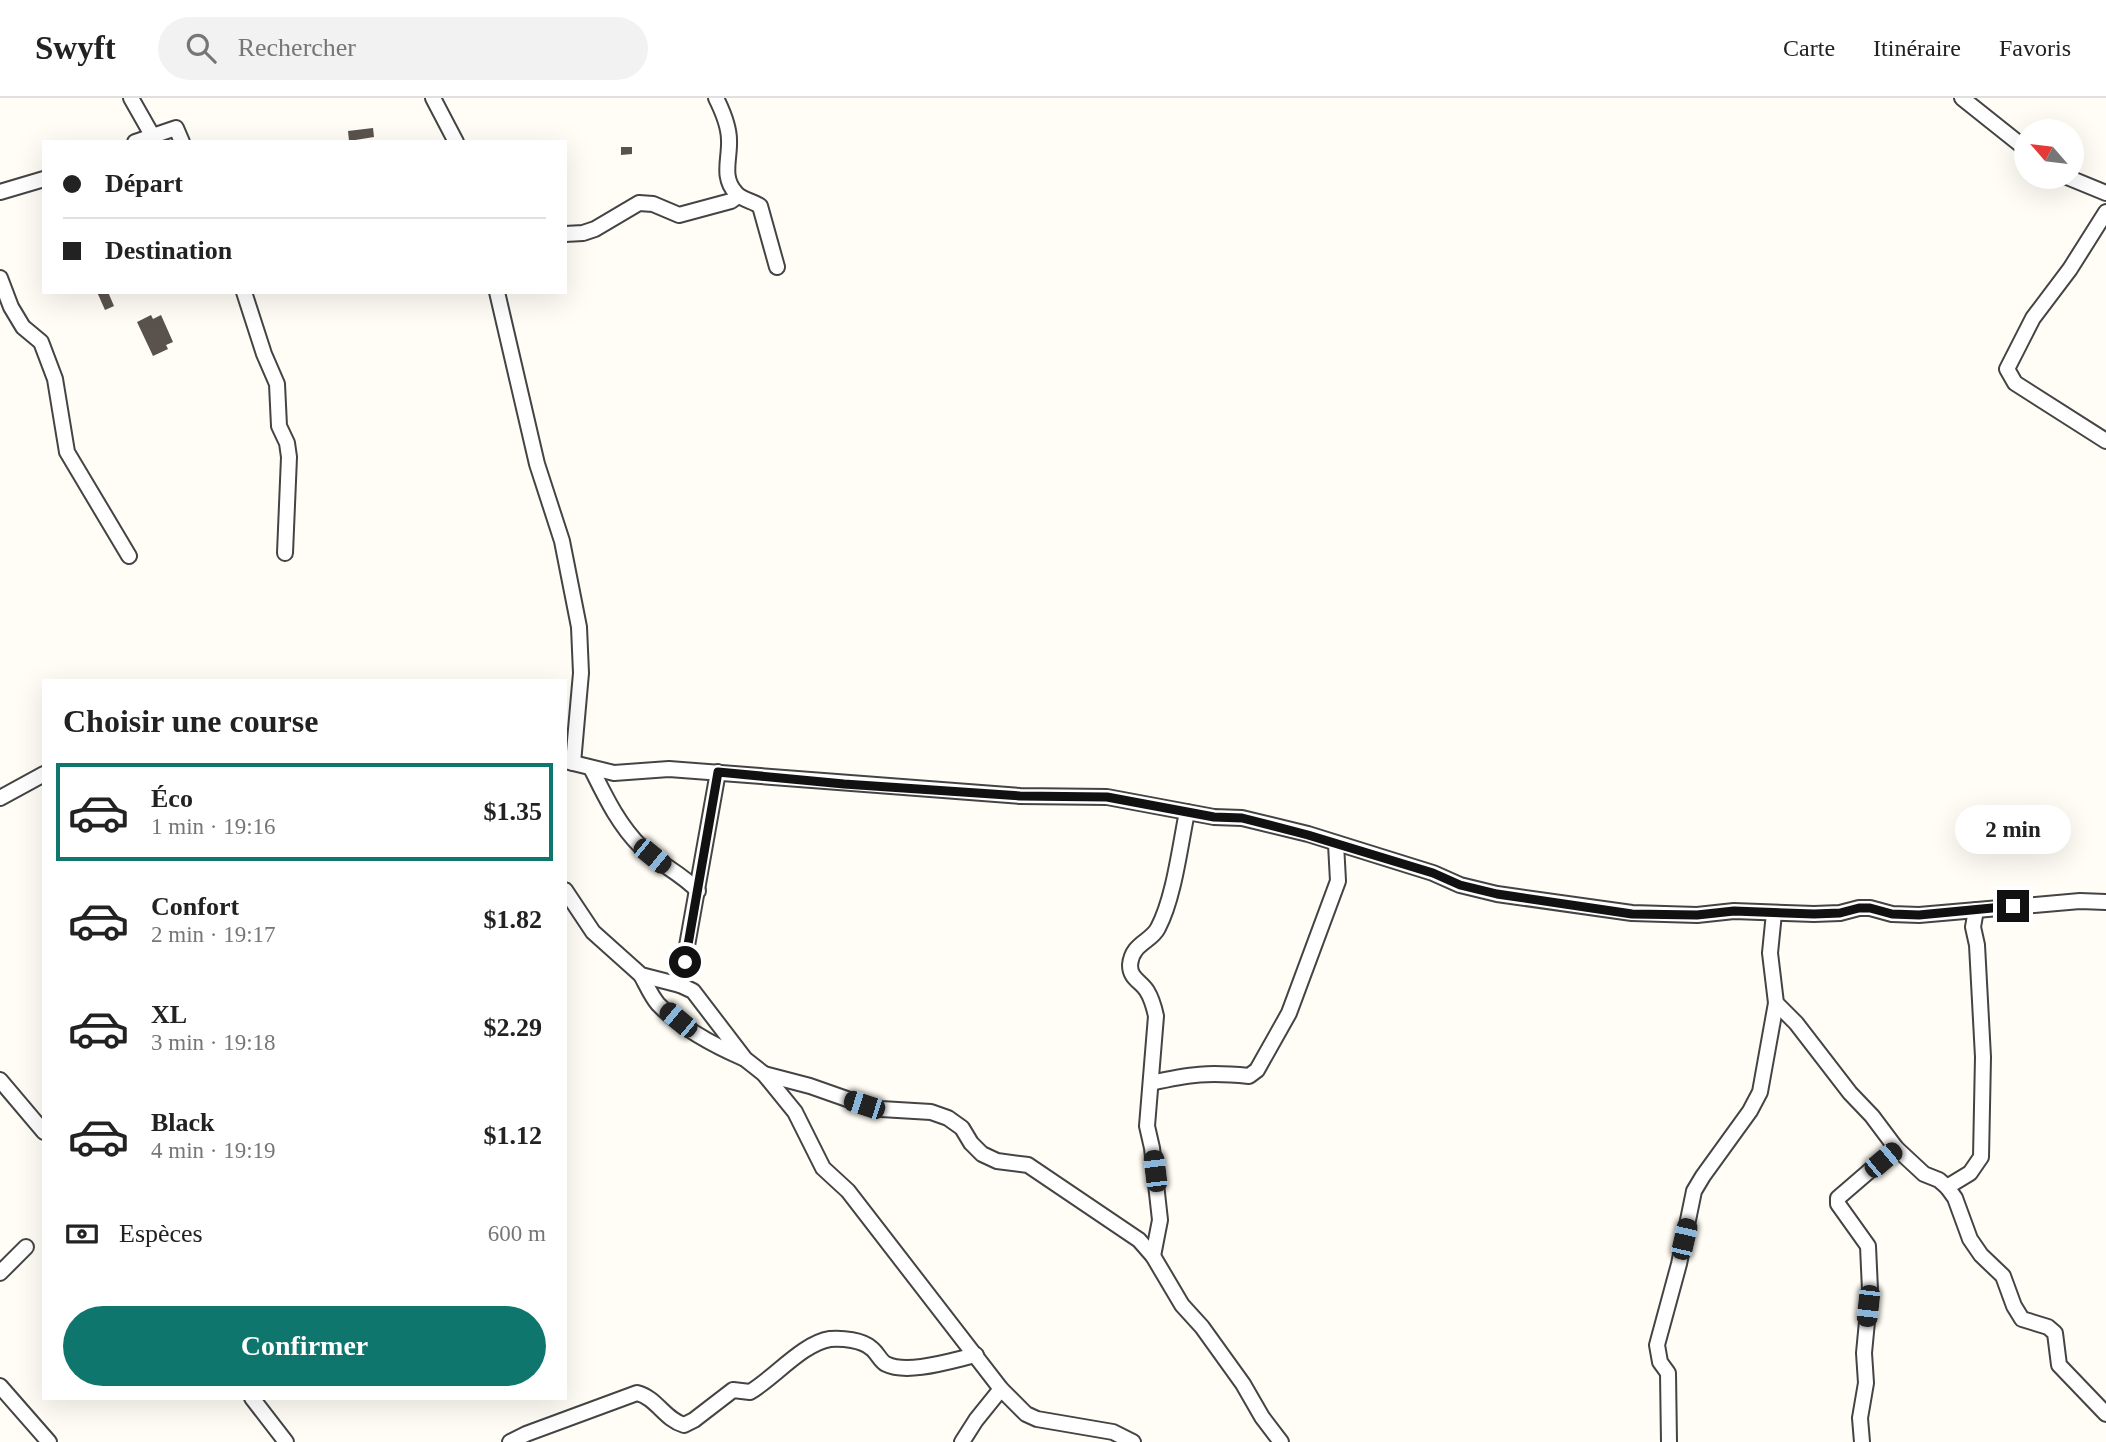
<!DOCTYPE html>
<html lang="fr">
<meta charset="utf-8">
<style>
:root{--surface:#fff;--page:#f2f2f2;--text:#222;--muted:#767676;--line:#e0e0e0;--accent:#0f766e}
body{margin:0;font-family:"Times New Roman",serif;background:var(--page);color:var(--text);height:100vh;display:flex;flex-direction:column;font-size:26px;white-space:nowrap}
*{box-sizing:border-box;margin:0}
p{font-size:23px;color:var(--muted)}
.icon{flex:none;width:38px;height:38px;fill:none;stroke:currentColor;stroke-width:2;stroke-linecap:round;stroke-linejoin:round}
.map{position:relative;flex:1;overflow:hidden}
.side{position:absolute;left:42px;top:581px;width:525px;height:721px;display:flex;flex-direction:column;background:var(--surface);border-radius:0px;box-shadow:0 7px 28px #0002}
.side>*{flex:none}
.guide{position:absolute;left:42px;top:42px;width:525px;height:154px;border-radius:0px;box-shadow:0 7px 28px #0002;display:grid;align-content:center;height:154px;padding:0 21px;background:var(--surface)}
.needle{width:46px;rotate:298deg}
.controls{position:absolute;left:2014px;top:21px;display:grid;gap:14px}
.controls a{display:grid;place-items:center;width:70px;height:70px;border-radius:50%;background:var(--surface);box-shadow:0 7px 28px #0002;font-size:35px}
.end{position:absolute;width:32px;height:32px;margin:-16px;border:9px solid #111;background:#fff;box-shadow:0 0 0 4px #fff}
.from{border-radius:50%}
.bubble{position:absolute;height:49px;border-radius:24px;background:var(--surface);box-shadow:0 7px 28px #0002;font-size:23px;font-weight:700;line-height:49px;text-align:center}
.car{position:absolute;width:21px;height:42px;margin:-21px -10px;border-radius:9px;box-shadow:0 0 5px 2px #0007;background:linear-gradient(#222 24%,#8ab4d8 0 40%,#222 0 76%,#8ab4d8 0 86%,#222 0)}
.guide b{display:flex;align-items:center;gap:24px;height:66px;font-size:26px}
.guide b+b{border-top:2px solid var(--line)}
.guide i{width:18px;height:18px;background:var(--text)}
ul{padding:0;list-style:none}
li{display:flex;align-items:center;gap:21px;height:98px;margin:0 14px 10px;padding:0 7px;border:4px solid transparent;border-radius:0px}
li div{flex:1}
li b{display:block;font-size:26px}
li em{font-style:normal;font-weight:700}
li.on{border-color:var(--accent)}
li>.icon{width:63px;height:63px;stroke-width:1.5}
h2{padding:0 21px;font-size:32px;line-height:84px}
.pay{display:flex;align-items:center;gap:18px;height:77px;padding:0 21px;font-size:26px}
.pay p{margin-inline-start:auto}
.cta{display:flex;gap:14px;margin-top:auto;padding:14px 21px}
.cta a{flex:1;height:80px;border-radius:42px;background:var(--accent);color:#fff;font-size:28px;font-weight:700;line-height:80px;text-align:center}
header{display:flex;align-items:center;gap:42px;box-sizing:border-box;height:98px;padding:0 35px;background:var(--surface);border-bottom:2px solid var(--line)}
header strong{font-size:33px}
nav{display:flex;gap:38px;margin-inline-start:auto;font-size:24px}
.search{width:490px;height:63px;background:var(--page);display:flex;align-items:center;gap:18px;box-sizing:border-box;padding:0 24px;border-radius:38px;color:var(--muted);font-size:26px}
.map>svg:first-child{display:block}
</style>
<header>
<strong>Swyft</strong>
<div class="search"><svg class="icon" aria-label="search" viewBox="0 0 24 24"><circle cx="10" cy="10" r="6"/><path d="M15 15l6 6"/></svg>Rechercher</div>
<nav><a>Carte</a><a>Itinéraire</a><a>Favoris</a></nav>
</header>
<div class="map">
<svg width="2106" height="1344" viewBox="0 0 2106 1344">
<rect width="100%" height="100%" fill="#fffdf5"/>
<g fill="#5a524d">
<path d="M373,30L374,39L349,43L348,33Z"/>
<path d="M621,49H632V56L621,57Z"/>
<path d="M97,194H108L114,208L105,212Z"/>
<path d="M151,217L153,221L161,217L173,244L166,247L168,251L153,258L137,224Z"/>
</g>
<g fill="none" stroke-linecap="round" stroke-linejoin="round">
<g stroke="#444" stroke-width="18">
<g id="street">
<path d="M131,0L152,37"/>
<path d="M433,0L456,44"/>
<path d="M716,0C722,12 729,28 729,42C730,61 721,79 736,95C742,102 753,103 760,108L777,169"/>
<path d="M1962,0L2026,51"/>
<path d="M135,44L176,30L182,44"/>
<path d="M2067,79L2106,95"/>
<path d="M0,94L44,81"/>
<path d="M2106,114L2070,171L2033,220L2007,271L2015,285L2106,343"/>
<path d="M565,136L583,135L595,131L639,105L653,106L679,117L731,103L738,98"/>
<path d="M0,180L11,209L23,229L41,244L55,281L67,354L129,458"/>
<path d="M244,194L264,256L277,286L279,328L287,345L289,359L285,455"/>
<path d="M497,194L537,366L562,443L579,529L581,575L573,665"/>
<path d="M565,663L614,675L669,671L1020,698L1107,699L1214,719L1242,720L1308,736L1433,775L1460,787L1497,796L1632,815L1697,817L1734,813L1814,816L1840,815L1859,810H1870L1892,816L1919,817L2080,803L2106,804"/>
<path d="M591,670C605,698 618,726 641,749C659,766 681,775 698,793"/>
<path d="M0,700L44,676"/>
<path d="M565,792L593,834L641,877L680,887L693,893L745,961L764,976L795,1014L823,1070L848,1093L1001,1291L1026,1316L1037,1321L1113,1334L1133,1344"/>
<path d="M1774,815L1770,855L1776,905L1796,925L1850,995L1872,1018L1896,1050L1924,1076L1939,1082L1947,1089L1955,1100L1970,1141L1981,1157L2003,1178L2014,1208L2022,1221L2048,1229L2055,1235L2059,1267L2106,1316"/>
<path d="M641,877C646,886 651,898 658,906C681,930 713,947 743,960"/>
<path d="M680,887L718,674"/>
<path d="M764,976L810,988L864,1007L881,1011L931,1014L948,1020L962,1030L971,1045L982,1056L997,1063L1028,1067L1139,1142L1153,1158L1182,1207L1202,1229L1243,1286L1262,1319L1281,1344"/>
<path d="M0,982L44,1034"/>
<path d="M1151,985C1191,976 1208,974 1249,978L1257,972L1289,915L1338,783L1336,746"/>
<path d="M1947,1089L1970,1075L1981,1059L1983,959L1977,847L1973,829L1976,812"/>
<path d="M1153,1158L1160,1122L1152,1050L1147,1028L1156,918C1154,909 1152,901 1147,893C1141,883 1130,881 1130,867C1132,845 1151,844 1158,830C1174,800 1180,748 1187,714"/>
<path d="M0,1175L26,1149"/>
<path d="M0,1288L49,1344"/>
<path d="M252,1300L286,1344"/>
<path d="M510,1344L526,1336L637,1295C657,1300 664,1321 684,1327L694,1322L733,1292L750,1294C774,1280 803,1245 830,1241C843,1240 862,1242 871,1250C877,1254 880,1263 886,1266C908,1277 953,1262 976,1257"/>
<path d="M962,1344L976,1322L1001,1291"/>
<path d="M1669,1344L1668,1275L1660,1264L1657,1247L1679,1166L1694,1093L1703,1078L1750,1013L1760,994L1776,905"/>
<path d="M1862,1344L1860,1320L1866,1285L1864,1255L1870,1192L1868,1148L1838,1106V1100L1896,1050"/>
</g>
</g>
<use href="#street" stroke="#fff" stroke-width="14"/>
</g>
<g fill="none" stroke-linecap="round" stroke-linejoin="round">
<path stroke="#111" stroke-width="9" d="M685,864L718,674L844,686L1020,698L1107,699L1214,719L1242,720L1308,737L1433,775L1460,787L1497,796L1632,816L1697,817L1734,813L1814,816L1840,815L1859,810H1870L1892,816L1919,817L2013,808"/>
</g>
</svg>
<div class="controls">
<a><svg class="needle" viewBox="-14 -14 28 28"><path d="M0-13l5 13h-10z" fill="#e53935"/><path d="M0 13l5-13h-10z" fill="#767676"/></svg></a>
</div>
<i class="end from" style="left:685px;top:864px"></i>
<i class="end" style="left:2013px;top:808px"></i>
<div class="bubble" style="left:1955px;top:707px;width:116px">2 min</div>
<i class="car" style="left:652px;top:758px;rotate:129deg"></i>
<i class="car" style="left:678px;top:922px;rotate:310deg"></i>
<i class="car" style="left:864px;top:1007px;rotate:288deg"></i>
<i class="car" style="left:1883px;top:1062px;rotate:50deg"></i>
<i class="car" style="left:1155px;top:1073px;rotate:353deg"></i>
<i class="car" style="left:1684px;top:1141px;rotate:13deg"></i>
<i class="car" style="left:1868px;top:1208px;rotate:186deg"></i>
<div class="guide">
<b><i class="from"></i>Départ</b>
<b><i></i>Destination</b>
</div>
<section class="side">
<h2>Choisir une course</h2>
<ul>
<li class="on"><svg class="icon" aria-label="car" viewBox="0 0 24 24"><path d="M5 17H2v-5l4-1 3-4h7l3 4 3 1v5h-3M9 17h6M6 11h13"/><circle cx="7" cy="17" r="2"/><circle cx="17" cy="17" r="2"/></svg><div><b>Éco</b><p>1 min · 19:16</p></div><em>$1.35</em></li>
<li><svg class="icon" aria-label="car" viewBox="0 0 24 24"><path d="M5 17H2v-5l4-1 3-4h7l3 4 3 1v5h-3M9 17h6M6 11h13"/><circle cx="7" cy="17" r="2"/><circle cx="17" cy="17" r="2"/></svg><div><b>Confort</b><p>2 min · 19:17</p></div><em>$1.82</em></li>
<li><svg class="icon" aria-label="car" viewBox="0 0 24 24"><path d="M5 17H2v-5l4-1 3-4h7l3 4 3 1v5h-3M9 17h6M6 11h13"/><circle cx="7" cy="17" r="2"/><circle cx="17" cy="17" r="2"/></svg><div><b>XL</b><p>3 min · 19:18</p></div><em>$2.29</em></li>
<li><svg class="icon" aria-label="car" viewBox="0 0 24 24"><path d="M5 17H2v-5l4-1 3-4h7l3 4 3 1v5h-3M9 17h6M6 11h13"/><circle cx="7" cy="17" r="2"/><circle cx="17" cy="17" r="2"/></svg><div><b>Black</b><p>4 min · 19:19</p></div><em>$1.12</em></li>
</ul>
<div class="pay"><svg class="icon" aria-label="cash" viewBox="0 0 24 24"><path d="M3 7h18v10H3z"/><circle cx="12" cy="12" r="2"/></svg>Espèces<p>600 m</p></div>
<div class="cta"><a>Confirmer</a></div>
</section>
</div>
